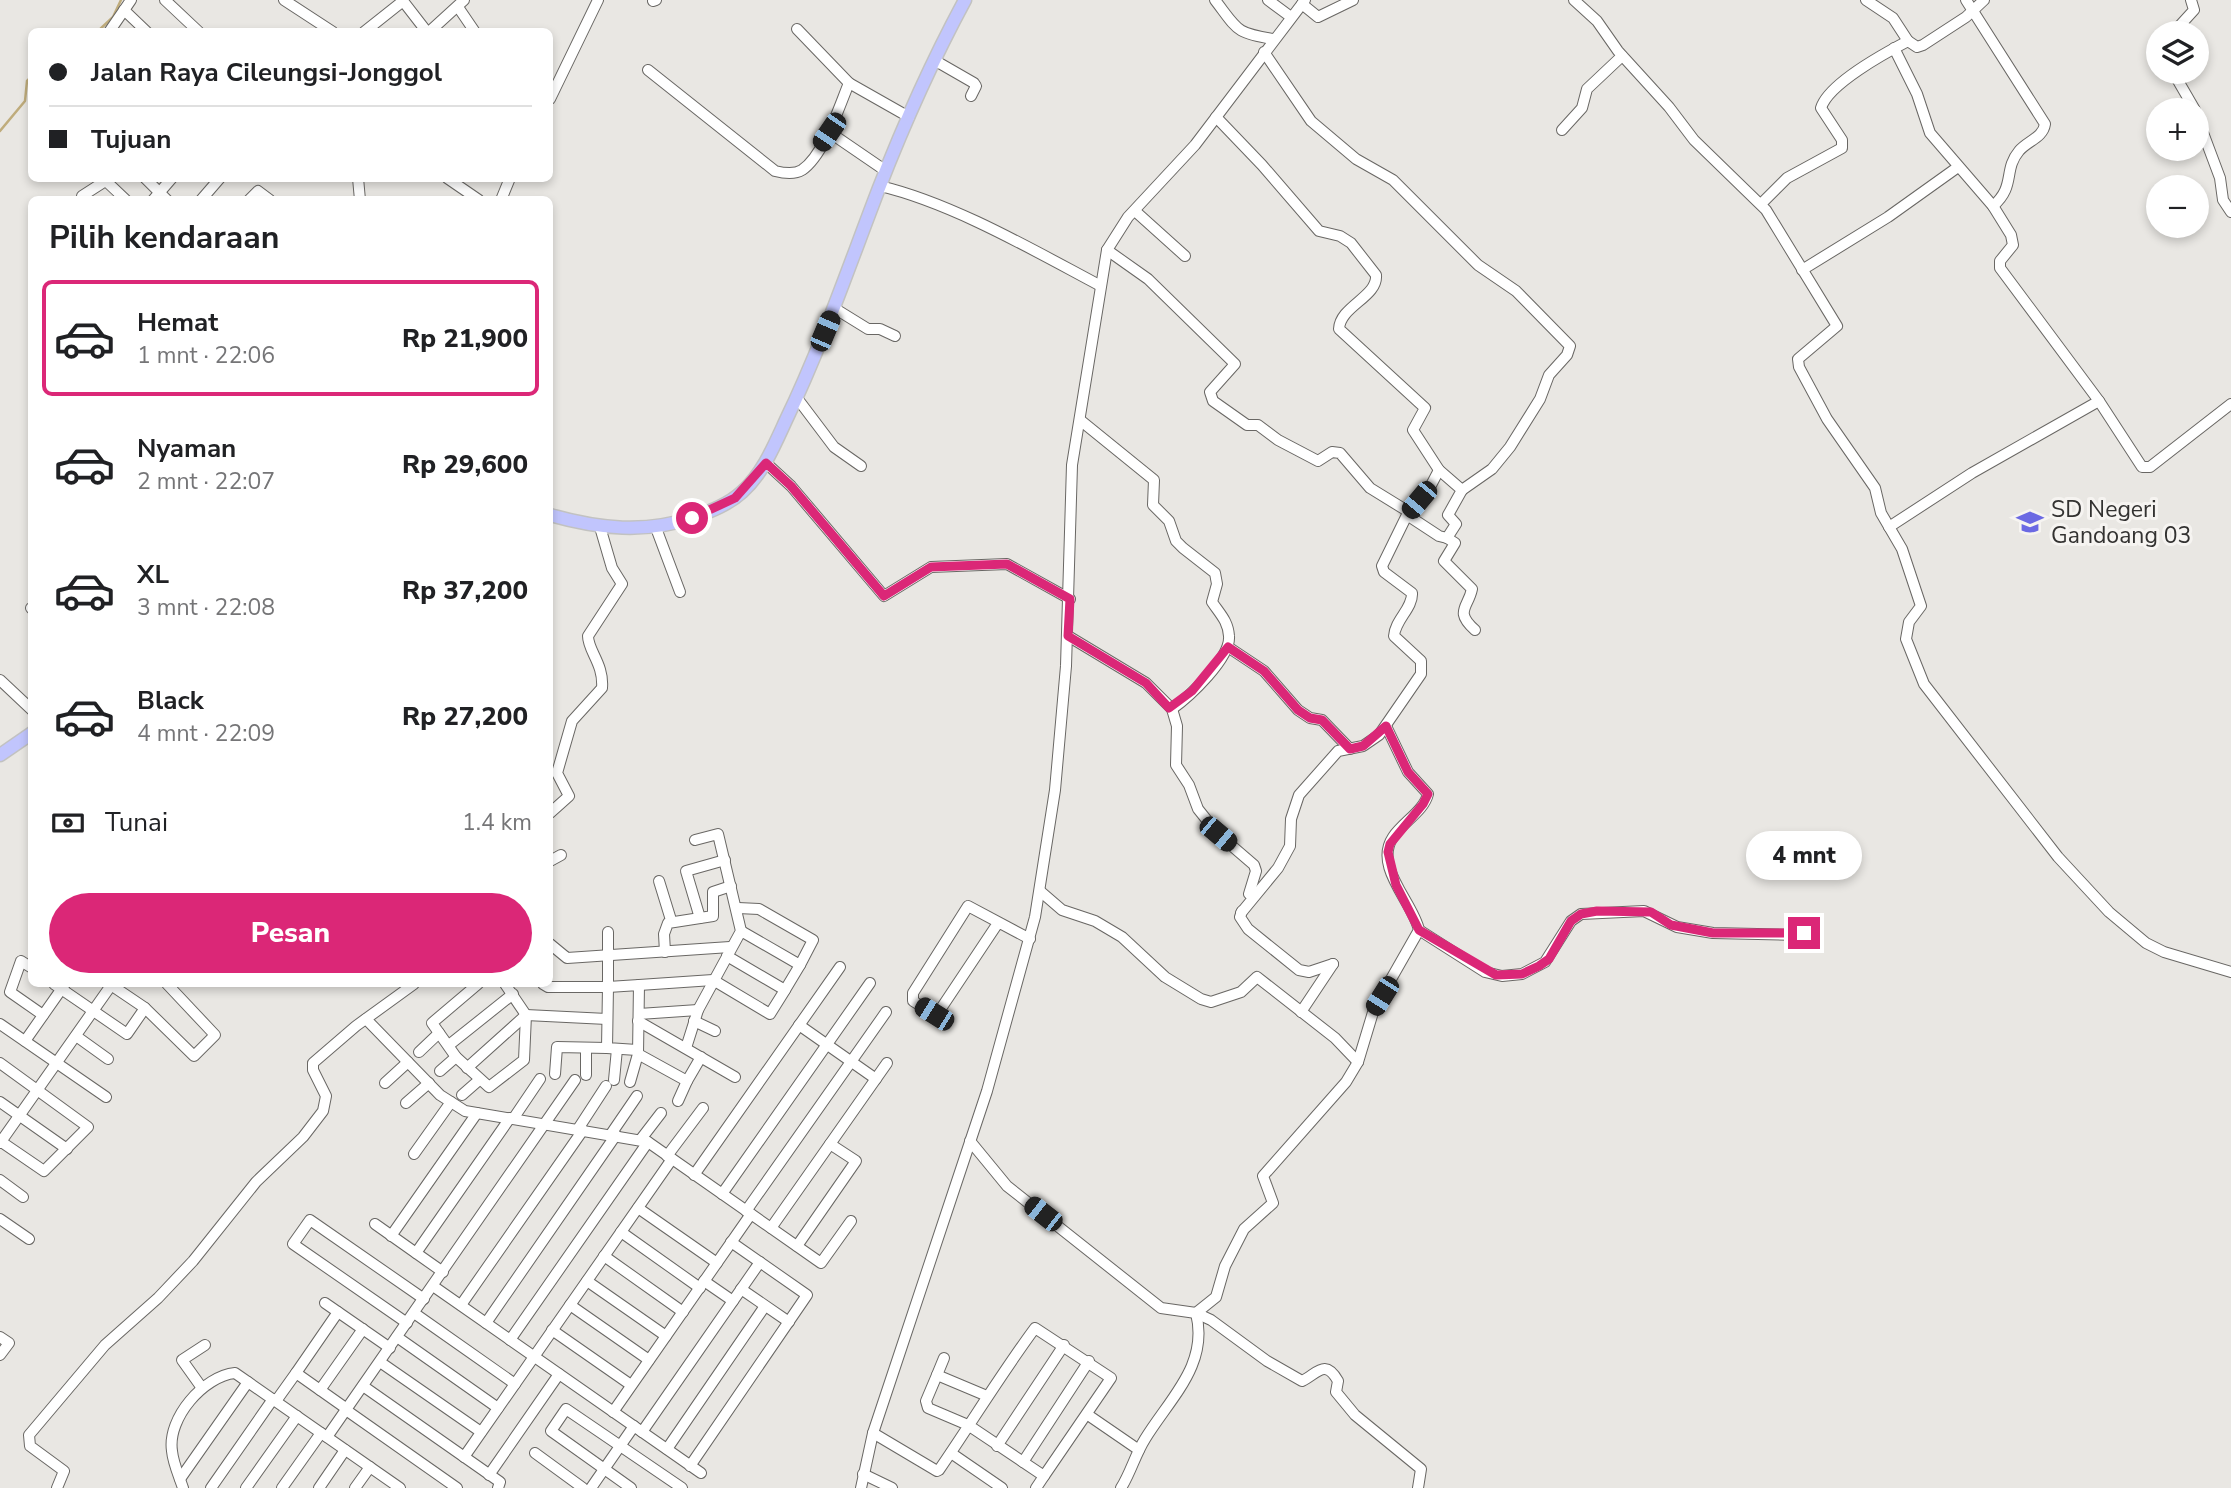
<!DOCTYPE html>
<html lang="id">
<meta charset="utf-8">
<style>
:root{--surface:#fff;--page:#f6f6f6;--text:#202124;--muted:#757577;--line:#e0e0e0;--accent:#db2777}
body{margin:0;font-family:"Nunito Sans",sans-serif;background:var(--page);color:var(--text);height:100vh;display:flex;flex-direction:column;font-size:26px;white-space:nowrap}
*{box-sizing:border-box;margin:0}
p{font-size:23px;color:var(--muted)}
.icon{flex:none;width:38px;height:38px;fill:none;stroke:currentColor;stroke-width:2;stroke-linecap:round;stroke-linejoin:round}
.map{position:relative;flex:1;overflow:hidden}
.side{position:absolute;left:28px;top:196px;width:525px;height:791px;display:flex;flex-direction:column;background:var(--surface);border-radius:10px;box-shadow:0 4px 10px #0003}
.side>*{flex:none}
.guide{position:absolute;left:28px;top:28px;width:525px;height:154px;border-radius:10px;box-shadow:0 4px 10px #0003;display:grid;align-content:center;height:154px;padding:0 21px;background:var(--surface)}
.controls{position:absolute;left:2146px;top:21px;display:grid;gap:14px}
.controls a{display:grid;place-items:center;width:63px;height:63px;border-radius:50%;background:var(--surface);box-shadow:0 4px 10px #0003;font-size:35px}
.end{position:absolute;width:32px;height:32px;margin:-16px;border:9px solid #db2777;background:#fff;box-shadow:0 0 0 4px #fff}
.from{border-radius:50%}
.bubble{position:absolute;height:49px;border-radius:24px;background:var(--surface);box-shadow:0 4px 10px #0003;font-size:23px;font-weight:800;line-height:49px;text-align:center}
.car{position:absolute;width:21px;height:42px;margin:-21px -10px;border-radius:9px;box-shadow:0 0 5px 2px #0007;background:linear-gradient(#222 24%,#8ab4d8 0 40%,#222 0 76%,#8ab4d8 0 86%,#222 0)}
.guide b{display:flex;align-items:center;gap:24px;height:66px;font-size:26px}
.guide b+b{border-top:2px solid var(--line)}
.guide i{width:18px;height:18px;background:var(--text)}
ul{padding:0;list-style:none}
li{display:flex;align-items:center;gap:21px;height:116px;margin:0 14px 10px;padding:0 7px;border:4px solid transparent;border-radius:10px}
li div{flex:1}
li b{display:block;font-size:26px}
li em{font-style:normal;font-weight:800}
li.selected{border-color:var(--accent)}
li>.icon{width:63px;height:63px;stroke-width:1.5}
h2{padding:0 21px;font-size:32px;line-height:84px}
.pay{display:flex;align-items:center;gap:18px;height:77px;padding:0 21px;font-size:26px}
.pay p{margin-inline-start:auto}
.action{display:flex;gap:14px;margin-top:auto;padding:14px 21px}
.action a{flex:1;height:80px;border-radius:42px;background:var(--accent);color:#fff;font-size:28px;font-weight:800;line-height:80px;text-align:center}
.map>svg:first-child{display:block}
</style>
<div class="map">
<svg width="2231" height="1488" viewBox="0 0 2231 1488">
<rect width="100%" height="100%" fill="#e9e7e3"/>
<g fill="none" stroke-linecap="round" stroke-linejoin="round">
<g stroke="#bfac7c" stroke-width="2.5">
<path d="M97,32L113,17L121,0"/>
<path d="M0,131L25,101L27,81L32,76"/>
</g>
<g stroke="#696764" stroke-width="12">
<g id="minor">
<path d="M165,0L199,32"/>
<path d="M284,0L333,32"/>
<path d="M1215,0C1238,30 1235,33 1273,39"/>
<path d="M1268,0L1291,17"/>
<path d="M1574,0L1597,21L1618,51L1669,107L1694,140L1766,210L1837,326L1798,359L1799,367L1827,419L1875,488L1881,513L1902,549L1921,606L1909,622L1906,639L1924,684L2058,857L2109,912L2146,943L2164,952L2231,972"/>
<path d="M1866,0L1893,18L1908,41"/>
<path d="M1966,0L2045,124C2043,138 2027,141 2019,151C2003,170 2016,186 1993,206"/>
<path d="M653,1L656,0"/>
<path d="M1302,4L1318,17L1353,0"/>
<path d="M458,7L475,32"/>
<path d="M124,10L147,32"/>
<path d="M109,32L131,0"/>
<path d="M364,32L403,1L427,32"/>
<path d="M429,32L464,0"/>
<path d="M2173,33L2194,10L2191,0"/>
<path d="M1894,48L1917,94L1930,133L1993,206L2011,235L2013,245L2000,261V268L2099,401L2142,467H2150L2231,404"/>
<path d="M1264,52L1311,121L1356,159L1393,180L1478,265L1516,291L1570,346L1567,355L1549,375L1540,399L1510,447L1492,469L1462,490"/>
<path d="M934,60L974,83L976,86L971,96"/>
<path d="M648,70L775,171C783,173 794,175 802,170C824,155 839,107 849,83L797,29"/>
<path d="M2173,72L2195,110"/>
<path d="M849,83L909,117"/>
<path d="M550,99L598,0"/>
<path d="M2196,114L2220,178L2223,200L2231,212"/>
<path d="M1216,117L1262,165L1319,231L1340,236L1351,243L1376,275C1378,297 1340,306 1339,329L1425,408L1413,430L1439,470L1462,490L1448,515L1456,524L1447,538L1455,543L1444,561L1472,589C1468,608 1454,611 1475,630"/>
<path d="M1562,130L1582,108L1587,89L1622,56"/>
<path d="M829,132L886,171"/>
<path d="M145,178L167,200"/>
<path d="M358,178L360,200"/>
<path d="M447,178L479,200"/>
<path d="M106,181L126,200"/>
<path d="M880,186C952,203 1033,250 1099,285"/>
<path d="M85,200L82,196L110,178"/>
<path d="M153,200L172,178"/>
<path d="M201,200L220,178"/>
<path d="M249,200L258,191L270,200"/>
<path d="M501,200L510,178"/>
<path d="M1761,204L1787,178L1842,148V140L1821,108C1828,84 1885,53 1908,41L1917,47L1923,45L1966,17L1984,0"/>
<path d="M1135,211L1185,256"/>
<path d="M1107,250L1148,279L1235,364L1210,392L1213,401L1247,425H1258L1278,440L1318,461L1332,452L1340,453L1370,488L1409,512"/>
<path d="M1802,270L1888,217L1958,167"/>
<path d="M834,308L868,329H880L895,336"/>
<path d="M797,398L834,447L861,466"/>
<path d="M766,463L791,486L884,596L931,567L1007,564L1070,599"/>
<path d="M1407,515L1439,536L1447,538"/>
<path d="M1889,527L1972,473L2099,401"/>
<path d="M656,528L680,592"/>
<path d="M31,608L32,609"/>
<path d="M1068,636L1146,683L1172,709C1189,697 1231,658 1229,636C1228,621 1220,614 1212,602L1217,584L1215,573L1183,548L1176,541L1169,521L1153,505L1154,480L1080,420"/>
<path d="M1228,647L1264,671L1298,710L1310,718L1322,720L1350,749"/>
<path d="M0,680L32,710"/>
<path d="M1172,709L1177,726L1176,765L1189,785L1198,809L1218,834L1254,865L1256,871L1249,894"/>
<path d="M550,813L569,796L557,773L572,721L602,688C604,664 588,651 588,636L622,584L612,568L600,527"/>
<path d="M550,861L561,855"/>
<path d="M659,881L671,920"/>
<path d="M1040,891L1062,910L1095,921L1122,937L1165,977L1201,999L1211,1002L1241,992L1257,977L1335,1038L1358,1062"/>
<path d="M738,908L759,909L813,940L800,965L741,931"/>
<path d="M1242,911L1240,917L1248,929L1299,970L1309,972L1333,964"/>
<path d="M1241,913L1278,868L1290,846L1291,819L1299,795L1338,751L1363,746L1379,735L1421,674V661L1394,636C1395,620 1413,608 1412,593L1384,572L1382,566L1407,515L1429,489L1439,470"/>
<path d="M700,918L686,871L725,860"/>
<path d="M998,923L938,1013L934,1014L913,1001V993L968,906L1030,939"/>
<path d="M1419,930L1485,972L1502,976L1522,974L1545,962L1571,921L1581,914L1644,911L1677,927L1713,933L1798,935L1815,926"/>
<path d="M608,932V987L639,985L638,1054L687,1081L701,1057"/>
<path d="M550,944L567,958L730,947"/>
<path d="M665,952L664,934L668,923L713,916V892L731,886"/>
<path d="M727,956L785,990L800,965"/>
<path d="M32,968L21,961L10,992L43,1015"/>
<path d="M54,984L127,1034L145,1008"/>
<path d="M478,984L432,1023L456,1057L489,1087L524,1060L526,1015L505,984"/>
<path d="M543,984L548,987H608L607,1048L637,1050"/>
<path d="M111,985L145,1008L194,1056L215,1035L167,984"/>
<path d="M639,985L713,980L770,1014L785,990"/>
<path d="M1301,1012L1333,964"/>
<path d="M639,1014L698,1010"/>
<path d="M366,1019L440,1095L465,1111L648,1142L821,1263L851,1221"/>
<path d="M638,1021L735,1077"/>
<path d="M694,1021L715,1031"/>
<path d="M0,1024L106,1097"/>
<path d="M799,1025L876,1079"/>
<path d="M76,1036L108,1059"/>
<path d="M25,1041L65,984"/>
<path d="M449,1045L513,994"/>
<path d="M686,1048L698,1010L741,931L718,834L695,840"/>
<path d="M419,1052L439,1033"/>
<path d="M0,1063L88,1127L44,1171L0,1141"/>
<path d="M467,1068L526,1015L607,1019"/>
<path d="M440,1071L456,1057"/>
<path d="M555,1074L557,1047L607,1048"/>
<path d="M586,1075V1048"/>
<path d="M614,1080L617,1049"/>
<path d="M630,1082L638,1054"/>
<path d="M385,1083L408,1062"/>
<path d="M462,1095L478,1081"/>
<path d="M678,1101L687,1081"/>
<path d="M0,1102L67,1149"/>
<path d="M406,1103L429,1083"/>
<path d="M513,1119L540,1079"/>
<path d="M578,1129L606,1086"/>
<path d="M611,1134L637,1096"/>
<path d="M641,1139L661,1113"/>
<path d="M970,1141L1007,1186L1161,1308L1196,1313L1211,1320L1267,1361L1302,1381C1317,1374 1325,1358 1338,1381L1336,1392L1355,1415L1421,1469L1418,1488"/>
<path d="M0,1143L112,984"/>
<path d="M414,1154L451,1102"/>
<path d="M667,1156L703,1108"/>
<path d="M694,1175L840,967"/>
<path d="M0,1180L23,1197"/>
<path d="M722,1194L870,983"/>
<path d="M638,1208L717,1263"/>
<path d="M746,1211L886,1012"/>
<path d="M0,1219L29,1239"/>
<path d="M375,1224L416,1253"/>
<path d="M771,1228L887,1063"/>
<path d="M621,1232L700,1288"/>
<path d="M391,1236L477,1113"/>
<path d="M797,1246L856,1161L830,1144"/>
<path d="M604,1256L683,1312"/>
<path d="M443,1272L416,1253L510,1118"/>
<path d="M587,1281L666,1336"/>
<path d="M704,1281L733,1301"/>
<path d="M433,1286L701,1473"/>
<path d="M741,1289L789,1322"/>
<path d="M325,1303L390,1348"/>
<path d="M461,1305L583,1130"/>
<path d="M570,1305L649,1360"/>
<path d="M414,1313L515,1384"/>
<path d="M1196,1313L1216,1297L1225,1266L1244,1229L1273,1203L1263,1176L1346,1082L1358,1062L1374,1009L1419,930C1413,902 1373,867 1393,837C1403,822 1424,811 1428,794L1408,772L1386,726"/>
<path d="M407,1323L293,1244L310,1220L424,1299"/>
<path d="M486,1323L616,1135"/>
<path d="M552,1330L631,1385"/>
<path d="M0,1337L9,1343L0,1355"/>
<path d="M397,1337L498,1408"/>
<path d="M510,1340L648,1142"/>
<path d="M944,1358L937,1375L987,1396"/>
<path d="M380,1362L481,1432"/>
<path d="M296,1373L338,1312"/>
<path d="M363,1386L500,1482L498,1488"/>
<path d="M202,1388L182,1360L205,1345"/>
<path d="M320,1390L363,1329"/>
<path d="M276,1401L296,1373L347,1409"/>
<path d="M346,1410L457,1488"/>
<path d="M613,1412L751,1214"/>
<path d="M1088,1415L1139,1450"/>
<path d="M642,1432L760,1262"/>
<path d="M873,1433L937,1471L939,1470C972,1422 1001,1374 1035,1328L1111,1378L1044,1476L968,1425L928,1408L926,1401L937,1375"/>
<path d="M327,1437L575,1080"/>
<path d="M997,1446L1064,1345"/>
<path d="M667,1449L765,1306"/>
<path d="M535,1453L583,1488"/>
<path d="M951,1453L1002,1488"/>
<path d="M464,1457L672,1159"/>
<path d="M1023,1462L1089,1361"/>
<path d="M690,1466L807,1295L731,1242"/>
<path d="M863,1474L892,1488"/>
<path d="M489,1475L559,1374"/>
<path d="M180,1479L248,1382"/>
<path d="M57,1488L64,1471L30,1446L29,1435L105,1345L158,1298L193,1261L256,1182L303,1137L323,1111L326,1096L313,1070V1063L356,1026L414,984"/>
<path d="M183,1488C179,1476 173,1463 172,1451C167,1418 204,1376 235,1373L400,1488"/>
<path d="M211,1488L273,1399"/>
<path d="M246,1488L297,1416"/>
<path d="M282,1488L321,1433"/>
<path d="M319,1488L345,1450"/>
<path d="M355,1488L370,1467"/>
<path d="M591,1488L634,1426"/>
<path d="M631,1488L551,1431L566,1409L682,1488"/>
<path d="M861,1488L873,1433L987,1091L1035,917L1055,790L1066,666L1072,465L1107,250L1128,217L1195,145L1305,0"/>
<path d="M1036,1488L1044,1476"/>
<path d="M1121,1488C1131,1472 1135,1455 1145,1439C1170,1398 1209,1365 1196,1313"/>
</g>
</g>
<g stroke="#c2c2c1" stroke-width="15">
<g id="major">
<path d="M550,515C600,529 645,534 695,517C711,511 729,504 742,492C763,473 774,446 786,420C822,345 849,266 879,188C904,124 932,61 965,0"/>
<path d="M0,755L32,733"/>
</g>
</g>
<use href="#minor" stroke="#fff" stroke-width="10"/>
<use href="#major" stroke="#c1c5fd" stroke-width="12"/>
</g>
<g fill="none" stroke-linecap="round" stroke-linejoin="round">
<path stroke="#db2777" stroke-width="9" d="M692,518L735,498L766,463L791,486L884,596L931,567L1007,564L1070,599L1068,636L1146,683L1169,708L1192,691L1228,647L1264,671L1298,710L1310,718L1322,720L1350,749L1363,746L1386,726L1408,772L1428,794L1423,804L1390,844L1388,852L1396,885L1419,930L1496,975L1522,974L1539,966L1549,959L1571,921L1581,914L1597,911L1651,912L1671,925L1713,933H1804"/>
</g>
<defs>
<g id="school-bare" transform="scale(2.1)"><path d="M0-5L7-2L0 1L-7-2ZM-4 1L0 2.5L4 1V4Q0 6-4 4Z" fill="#6b69e3" stroke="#f6f4f1" stroke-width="2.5" paint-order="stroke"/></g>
</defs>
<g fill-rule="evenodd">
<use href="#school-bare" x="2030" y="522"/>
</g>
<g text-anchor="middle" stroke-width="6" stroke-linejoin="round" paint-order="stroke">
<g font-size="23" fill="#333231" stroke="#f6f4f1" text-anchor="start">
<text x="2051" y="517">SD Negeri<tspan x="2051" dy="26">Gandoang 03</tspan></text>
</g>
</g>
</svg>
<div class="controls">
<a><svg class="icon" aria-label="layers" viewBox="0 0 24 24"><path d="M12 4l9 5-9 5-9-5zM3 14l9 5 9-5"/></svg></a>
<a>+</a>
<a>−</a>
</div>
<i class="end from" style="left:692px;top:518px"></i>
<i class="end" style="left:1804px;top:933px"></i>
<div class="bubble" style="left:1746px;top:831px;width:116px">4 mnt</div>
<i class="car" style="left:829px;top:132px;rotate:214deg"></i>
<i class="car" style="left:825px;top:331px;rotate:23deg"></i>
<i class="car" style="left:1419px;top:500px;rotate:220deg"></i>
<i class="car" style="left:1218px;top:834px;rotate:130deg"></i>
<i class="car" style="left:1382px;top:996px;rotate:212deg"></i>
<i class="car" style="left:934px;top:1014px;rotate:302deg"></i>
<i class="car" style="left:1043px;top:1214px;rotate:308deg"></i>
<div class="guide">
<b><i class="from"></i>Jalan Raya Cileungsi-Jonggol</b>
<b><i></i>Tujuan</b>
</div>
<section class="side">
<h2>Pilih kendaraan</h2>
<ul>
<li class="selected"><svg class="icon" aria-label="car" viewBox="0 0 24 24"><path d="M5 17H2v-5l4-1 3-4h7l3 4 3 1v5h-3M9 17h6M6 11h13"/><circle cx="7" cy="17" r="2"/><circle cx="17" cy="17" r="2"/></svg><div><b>Hemat</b><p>1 mnt · 22:06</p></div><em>Rp 21,900</em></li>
<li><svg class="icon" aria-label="car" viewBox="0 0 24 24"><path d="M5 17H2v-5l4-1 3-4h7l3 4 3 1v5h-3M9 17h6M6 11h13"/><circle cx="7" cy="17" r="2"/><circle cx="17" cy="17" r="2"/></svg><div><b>Nyaman</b><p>2 mnt · 22:07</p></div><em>Rp 29,600</em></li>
<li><svg class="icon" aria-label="car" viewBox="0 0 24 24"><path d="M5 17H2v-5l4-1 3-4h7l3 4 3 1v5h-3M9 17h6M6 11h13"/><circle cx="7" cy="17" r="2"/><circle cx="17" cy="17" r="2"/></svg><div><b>XL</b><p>3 mnt · 22:08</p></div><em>Rp 37,200</em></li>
<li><svg class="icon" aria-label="car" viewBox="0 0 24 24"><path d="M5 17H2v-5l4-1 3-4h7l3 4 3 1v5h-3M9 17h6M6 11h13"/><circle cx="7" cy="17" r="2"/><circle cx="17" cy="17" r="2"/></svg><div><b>Black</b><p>4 mnt · 22:09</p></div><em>Rp 27,200</em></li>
</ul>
<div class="pay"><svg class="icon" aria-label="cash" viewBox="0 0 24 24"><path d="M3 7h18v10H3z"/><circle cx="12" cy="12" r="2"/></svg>Tunai<p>1.4 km</p></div>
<div class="action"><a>Pesan</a></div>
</section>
</div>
